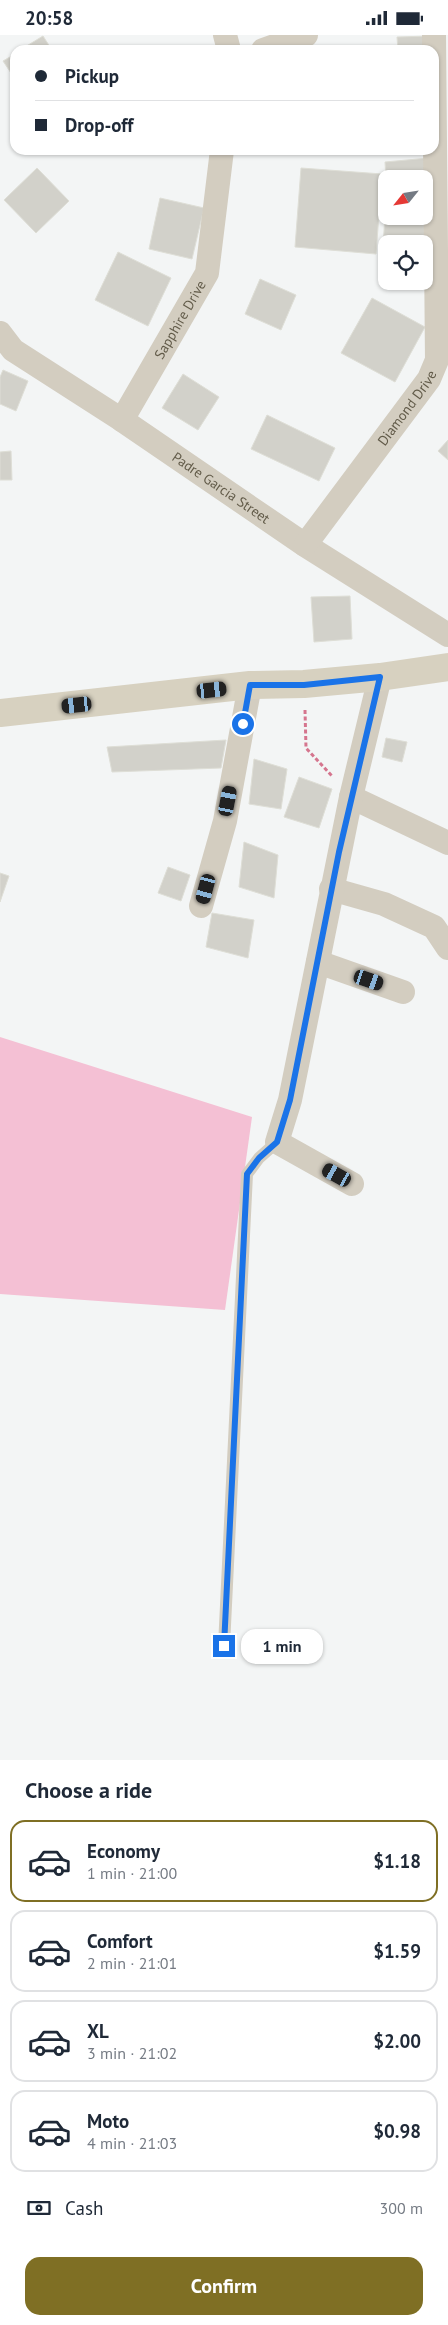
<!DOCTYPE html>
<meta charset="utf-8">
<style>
:root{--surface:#fff;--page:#f2f2f3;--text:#1f2937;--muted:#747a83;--line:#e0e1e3;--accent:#7f6f24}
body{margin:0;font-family:"PT Sans",sans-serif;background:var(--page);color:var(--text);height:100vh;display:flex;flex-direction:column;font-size:19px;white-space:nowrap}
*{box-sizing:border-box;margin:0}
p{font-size:16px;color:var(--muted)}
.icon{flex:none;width:28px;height:28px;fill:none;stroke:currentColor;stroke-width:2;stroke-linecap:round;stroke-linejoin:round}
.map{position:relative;height:1725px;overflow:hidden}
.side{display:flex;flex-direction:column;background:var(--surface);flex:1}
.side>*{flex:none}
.guide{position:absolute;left:10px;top:10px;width:429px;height:110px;border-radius:15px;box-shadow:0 1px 4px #0004;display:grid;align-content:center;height:110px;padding:0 25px;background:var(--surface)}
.needle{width:32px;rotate:240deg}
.controls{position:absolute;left:378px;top:135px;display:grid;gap:10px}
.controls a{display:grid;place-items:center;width:55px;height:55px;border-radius:10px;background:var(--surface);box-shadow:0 1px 4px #0004;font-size:25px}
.end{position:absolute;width:22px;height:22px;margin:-11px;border:6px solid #1a73e8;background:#fff;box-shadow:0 0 0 2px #fff}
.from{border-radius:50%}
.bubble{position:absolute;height:35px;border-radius:15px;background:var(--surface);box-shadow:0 1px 4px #0004;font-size:16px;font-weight:600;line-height:35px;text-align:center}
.car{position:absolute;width:15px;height:30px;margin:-15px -8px;border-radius:6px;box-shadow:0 0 4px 1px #0007;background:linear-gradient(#222 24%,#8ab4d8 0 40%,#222 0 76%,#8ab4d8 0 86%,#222 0)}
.guide b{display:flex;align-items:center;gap:18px;height:48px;font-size:19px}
.guide b+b{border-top:1px solid var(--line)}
.guide i{width:12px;height:12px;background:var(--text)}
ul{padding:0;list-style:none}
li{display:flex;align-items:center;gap:15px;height:82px;margin:0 10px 8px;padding:0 15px;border:2px solid var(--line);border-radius:15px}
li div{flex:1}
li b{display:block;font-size:19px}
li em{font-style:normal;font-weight:600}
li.selected{border-color:var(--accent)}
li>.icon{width:45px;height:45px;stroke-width:1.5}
h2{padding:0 25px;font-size:22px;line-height:60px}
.pay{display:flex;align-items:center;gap:12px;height:55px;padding:0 25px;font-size:19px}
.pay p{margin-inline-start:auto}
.cta{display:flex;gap:10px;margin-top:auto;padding:10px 25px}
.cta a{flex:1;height:58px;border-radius:15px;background:var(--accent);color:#fff;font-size:20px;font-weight:600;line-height:58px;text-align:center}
.status{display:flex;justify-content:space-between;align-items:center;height:35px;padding:0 25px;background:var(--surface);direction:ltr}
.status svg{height:14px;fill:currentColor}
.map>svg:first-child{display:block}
</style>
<div class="status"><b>20:58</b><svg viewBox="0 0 49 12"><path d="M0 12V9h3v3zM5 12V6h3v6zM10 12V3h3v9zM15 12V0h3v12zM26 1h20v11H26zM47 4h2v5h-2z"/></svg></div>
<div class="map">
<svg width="448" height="1725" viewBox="0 0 448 1725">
<rect width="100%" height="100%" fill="#f3f5f5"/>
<path fill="#f4c0d4" d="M0,1002L252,1082L225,1275L0,1259Z"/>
<g fill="#d2d1ca" stroke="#deded6">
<path d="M43,1L52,15H20Z"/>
<path d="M431,1V15H398L397,2Z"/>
<path d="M15,19V44L3,26Z"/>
<path d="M429,123L424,144H386L385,127Z"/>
<path d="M37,133L69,166L36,198L4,165Z"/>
<path d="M301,133L382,139L376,219L295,212Z"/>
<path d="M160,163L204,173L192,224L149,214Z"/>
<path d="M385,181L432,184L431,214H424V209H386V212L383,211Z"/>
<path d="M118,217L171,243L148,291L95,265Z"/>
<path d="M260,244L296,260L281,295L245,279Z"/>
<path d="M372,263L425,292L395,347L341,318Z"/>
<path d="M3,335L28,346L16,376L0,369V342Z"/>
<path d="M183,339L219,362L198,395L162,373Z"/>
<path d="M267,380L335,413L319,446L251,414Z"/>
<path d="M448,405V425L438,416Z"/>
<path d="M11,416L12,445H0V417Z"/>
<path d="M350,561L352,604L314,607L311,562Z"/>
<path d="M386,703L407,707L402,727L382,722Z"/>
<path d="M226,705L221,733L112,737L107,712Z"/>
<path d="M254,724L287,734L281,774L249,769Z"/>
<path d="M299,742L332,754L319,793L284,782Z"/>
<path d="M244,807L278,820L274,863L239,852Z"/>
<path d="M168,832L190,840L181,866L158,858Z"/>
<path d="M0,838L9,841L0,867Z"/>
<path d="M212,878L254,885L248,923L206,912Z"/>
</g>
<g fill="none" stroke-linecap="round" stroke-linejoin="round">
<path stroke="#d5758e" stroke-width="3" stroke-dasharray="4 2.5" stroke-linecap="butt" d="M305,675L306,713L332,741"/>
<path stroke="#d3cdc0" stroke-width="12" d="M224,1611L247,1139L259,1123L277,1107"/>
<g stroke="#d3cdc0" stroke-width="24">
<path d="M225,0L229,15"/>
<path d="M263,15L306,0"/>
<path id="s1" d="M0,298L13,315L122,385L305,510L448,600"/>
<path id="s2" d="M122,385L207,238L222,115"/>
<path id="s3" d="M305,510L429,344L437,325L434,0"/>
<path d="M351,762L448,808"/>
<path d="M331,854L384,869L434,892L448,913"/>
<path d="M201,871L225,786L250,650"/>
<path d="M318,927L403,957"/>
<path d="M352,1149L277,1107L290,1065L351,762L380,642"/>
</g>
<path stroke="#d7d1c0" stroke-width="28" d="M0,678L250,650L304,649L380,642L448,632"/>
</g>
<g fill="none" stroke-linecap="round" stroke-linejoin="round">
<path stroke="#1a73e8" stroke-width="6" d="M224,1611L247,1139L259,1123L277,1107L290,1065L339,817L380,642L304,650H250L243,689"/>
</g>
<g text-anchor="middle" stroke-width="4" stroke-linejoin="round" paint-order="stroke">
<g font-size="14" fill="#625b49" stroke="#fff">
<text dy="5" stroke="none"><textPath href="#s2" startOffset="116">Sapphire Drive</textPath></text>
<text dy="5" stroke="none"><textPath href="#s3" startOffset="171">Diamond Drive</textPath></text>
<text dy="5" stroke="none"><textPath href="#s1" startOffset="271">Padre Garcia Street</textPath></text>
</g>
</g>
</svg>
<div class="controls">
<a><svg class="needle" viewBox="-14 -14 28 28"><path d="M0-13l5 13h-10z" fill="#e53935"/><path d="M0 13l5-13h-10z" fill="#747a83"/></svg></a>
<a><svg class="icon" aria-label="locate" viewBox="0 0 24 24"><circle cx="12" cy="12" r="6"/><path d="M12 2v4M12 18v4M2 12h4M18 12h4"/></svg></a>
</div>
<i class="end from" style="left:243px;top:689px"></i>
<i class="end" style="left:224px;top:1611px"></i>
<div class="bubble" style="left:241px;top:1594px;width:82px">1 min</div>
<i class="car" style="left:212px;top:655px;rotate:84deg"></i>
<i class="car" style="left:77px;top:670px;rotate:264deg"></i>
<i class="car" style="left:228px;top:766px;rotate:11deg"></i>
<i class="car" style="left:206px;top:854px;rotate:195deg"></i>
<i class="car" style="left:369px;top:945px;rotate:109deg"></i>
<i class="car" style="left:337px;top:1140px;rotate:299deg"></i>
<div class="guide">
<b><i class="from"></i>Pickup</b>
<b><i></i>Drop-off</b>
</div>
</div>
<section class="side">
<h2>Choose a ride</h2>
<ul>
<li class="selected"><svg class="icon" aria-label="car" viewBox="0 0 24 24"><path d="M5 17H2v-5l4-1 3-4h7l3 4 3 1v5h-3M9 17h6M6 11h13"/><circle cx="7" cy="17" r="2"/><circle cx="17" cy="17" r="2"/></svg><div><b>Economy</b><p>1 min · 21:00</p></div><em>$1.18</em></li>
<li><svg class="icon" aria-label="car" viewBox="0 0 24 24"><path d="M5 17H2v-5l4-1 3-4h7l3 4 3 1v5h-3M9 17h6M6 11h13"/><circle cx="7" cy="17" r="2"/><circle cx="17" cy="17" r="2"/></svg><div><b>Comfort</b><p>2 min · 21:01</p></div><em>$1.59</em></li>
<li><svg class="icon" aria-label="car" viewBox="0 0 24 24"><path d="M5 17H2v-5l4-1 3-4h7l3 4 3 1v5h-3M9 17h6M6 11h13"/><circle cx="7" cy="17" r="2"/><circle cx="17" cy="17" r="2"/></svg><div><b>XL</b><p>3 min · 21:02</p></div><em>$2.00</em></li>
<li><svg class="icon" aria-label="car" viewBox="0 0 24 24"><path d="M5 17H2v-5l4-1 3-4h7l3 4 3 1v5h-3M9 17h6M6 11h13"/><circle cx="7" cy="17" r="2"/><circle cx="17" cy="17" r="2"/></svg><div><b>Moto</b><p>4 min · 21:03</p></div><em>$0.98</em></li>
</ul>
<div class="pay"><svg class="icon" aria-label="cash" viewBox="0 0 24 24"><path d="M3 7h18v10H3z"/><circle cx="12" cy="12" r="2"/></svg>Cash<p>300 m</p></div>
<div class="cta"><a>Confirm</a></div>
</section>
